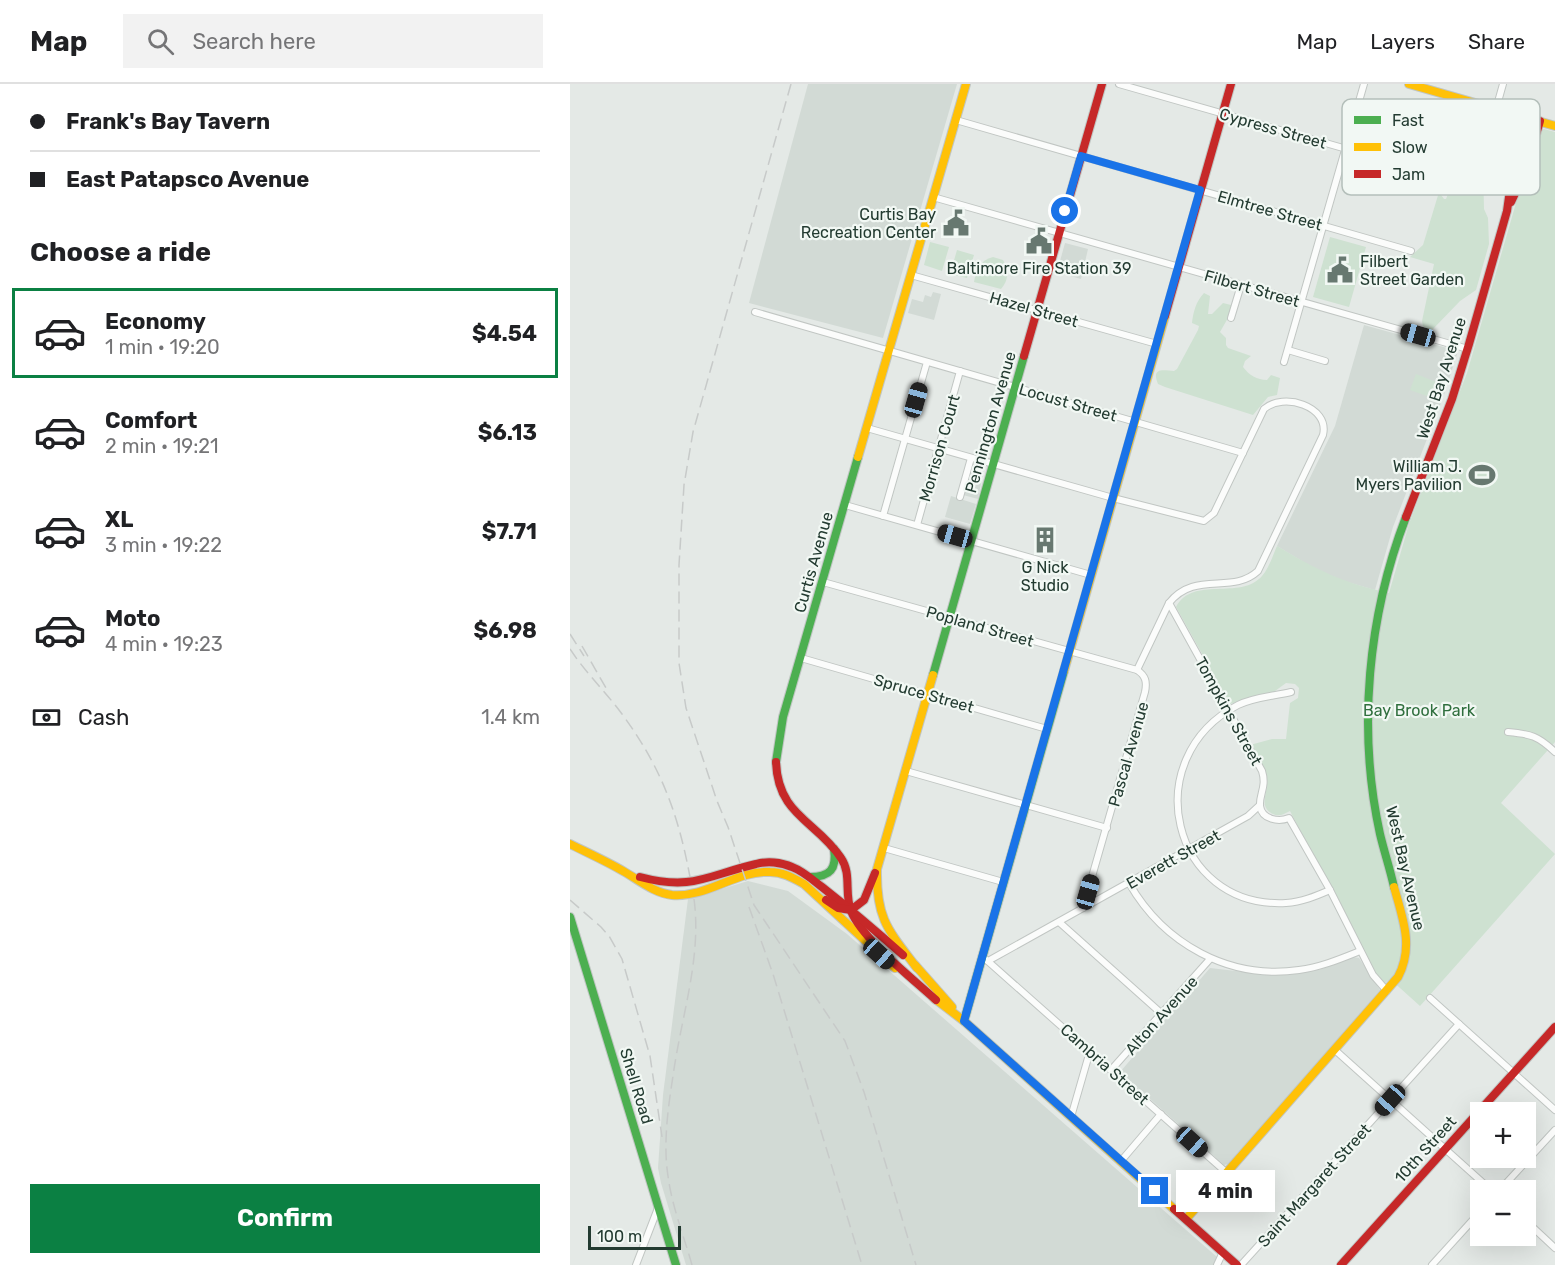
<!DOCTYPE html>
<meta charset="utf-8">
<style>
:root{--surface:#fff;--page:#f2f2f2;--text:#202124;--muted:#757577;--line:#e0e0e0;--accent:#0b8043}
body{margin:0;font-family:Rubik,sans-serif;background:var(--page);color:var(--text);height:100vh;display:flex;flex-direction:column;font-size:22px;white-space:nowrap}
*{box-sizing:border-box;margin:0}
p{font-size:20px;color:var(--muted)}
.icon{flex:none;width:33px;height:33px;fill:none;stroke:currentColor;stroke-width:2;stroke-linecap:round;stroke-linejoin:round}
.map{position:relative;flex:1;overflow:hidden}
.details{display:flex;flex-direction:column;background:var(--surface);width:570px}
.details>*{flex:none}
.top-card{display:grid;align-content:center;height:132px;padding:0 30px;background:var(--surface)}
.tools{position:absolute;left:900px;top:1018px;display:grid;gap:12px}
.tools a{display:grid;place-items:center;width:66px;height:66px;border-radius:0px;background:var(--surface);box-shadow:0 6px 24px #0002;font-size:30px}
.scale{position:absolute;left:18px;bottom:15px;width:93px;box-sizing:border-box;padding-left:6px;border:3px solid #233b31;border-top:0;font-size:16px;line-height:21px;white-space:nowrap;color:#233b31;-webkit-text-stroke:4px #f2f8f4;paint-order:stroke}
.end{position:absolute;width:27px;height:27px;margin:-14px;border:8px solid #1a73e8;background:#fff;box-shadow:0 0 0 3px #fff}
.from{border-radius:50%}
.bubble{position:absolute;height:42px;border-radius:0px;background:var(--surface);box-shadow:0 6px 24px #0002;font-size:20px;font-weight:700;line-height:42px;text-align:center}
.car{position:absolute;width:18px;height:36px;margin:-18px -9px;border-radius:8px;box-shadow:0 0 4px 2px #0007;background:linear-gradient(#222 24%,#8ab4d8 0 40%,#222 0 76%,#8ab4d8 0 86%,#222 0)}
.top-card b{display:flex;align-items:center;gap:21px;height:57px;font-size:22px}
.top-card b+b{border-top:2px solid var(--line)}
.top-card i{width:15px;height:15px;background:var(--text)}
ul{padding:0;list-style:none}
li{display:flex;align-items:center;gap:18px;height:90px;margin:0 12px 9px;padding:0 18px;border:3px solid transparent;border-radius:0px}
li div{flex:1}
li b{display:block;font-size:22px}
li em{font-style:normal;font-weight:700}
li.active{border-color:var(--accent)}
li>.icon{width:54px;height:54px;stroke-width:1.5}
h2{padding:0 30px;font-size:27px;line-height:72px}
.pay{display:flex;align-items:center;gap:15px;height:66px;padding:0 30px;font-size:22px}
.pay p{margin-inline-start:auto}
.primary-button{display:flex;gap:12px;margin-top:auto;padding:12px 30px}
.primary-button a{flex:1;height:69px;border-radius:0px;background:var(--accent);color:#fff;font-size:24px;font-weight:700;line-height:69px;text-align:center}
header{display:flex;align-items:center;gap:36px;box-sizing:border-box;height:84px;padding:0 30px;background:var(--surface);border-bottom:2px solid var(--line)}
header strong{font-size:28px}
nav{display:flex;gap:33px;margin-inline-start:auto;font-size:21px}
.search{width:420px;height:54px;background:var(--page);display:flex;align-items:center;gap:15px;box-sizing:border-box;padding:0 21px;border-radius:0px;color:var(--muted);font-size:22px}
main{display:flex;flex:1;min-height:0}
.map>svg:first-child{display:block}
</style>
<header>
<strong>Map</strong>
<div class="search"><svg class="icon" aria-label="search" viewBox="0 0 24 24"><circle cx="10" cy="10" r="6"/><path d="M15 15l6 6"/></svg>Search here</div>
<nav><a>Map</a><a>Layers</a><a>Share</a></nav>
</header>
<main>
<section class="details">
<div class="top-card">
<b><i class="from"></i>Frank's Bay Tavern</b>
<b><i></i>East Patapsco Avenue</b>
</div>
<h2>Choose a ride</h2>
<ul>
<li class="active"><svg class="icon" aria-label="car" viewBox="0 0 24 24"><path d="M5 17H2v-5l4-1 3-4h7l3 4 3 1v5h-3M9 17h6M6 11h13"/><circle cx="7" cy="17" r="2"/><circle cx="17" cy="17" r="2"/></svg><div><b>Economy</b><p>1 min · 19:20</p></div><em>$4.54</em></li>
<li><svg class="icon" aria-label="car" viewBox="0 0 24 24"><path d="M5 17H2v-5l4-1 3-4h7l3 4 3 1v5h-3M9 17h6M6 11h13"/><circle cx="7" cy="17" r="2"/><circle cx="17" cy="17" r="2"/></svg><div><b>Comfort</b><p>2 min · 19:21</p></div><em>$6.13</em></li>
<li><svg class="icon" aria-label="car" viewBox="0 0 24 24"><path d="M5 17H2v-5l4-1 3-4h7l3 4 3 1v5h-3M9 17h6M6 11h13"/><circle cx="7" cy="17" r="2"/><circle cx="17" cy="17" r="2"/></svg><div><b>XL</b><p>3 min · 19:22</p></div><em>$7.71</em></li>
<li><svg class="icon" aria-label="car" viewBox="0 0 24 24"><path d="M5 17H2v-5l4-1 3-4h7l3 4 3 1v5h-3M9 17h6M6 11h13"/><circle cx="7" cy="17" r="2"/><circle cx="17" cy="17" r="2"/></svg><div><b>Moto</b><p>4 min · 19:23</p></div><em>$6.98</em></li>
</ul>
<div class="pay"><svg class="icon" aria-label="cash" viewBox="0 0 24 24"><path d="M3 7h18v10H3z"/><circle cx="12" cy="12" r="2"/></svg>Cash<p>1.4 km</p></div>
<div class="primary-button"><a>Confirm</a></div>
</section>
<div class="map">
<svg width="985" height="1181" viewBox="0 0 985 1181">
<rect width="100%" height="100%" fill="#e4e9e6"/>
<g fill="#d2dad5">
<path d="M238,0H387L313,254L179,219Z"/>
<path d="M495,159L518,165L511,195L487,188Z"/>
<path d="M363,208L371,210L364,236L338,229L342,215L353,218L355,211L361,213Z"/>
<path d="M794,241L888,267L874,311L823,443L805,506L767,495L745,485L707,462L765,342Z"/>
<path d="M402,379L414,383L408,415L393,411Z"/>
<path d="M381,412L406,420L400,440L375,433Z"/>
<path d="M178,797L218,807L277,850L647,1173L643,1181H116L91,1099L88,1084L93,1011L118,815Z"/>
<path d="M783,873L789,874L810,906L658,1080L654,1081L550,988L640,884L683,889H728L752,885Z"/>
</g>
<g fill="#cee1d1">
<path d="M902,44L906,47L908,67L913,83L914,125L918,134L919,160L906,206L890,217L863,245L859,247L853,242L852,237L864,180L840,173L853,161L869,108L874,115H876L880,105C892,96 895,101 894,82L879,80C876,69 883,69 890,64C890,57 895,47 902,44Z"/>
<path d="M974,45L985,48V658L931,719L985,770L850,922L820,895L814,900L804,888L720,727C714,730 709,733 703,730C687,722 699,708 697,695C696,684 685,671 680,661L702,655H716L720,619L728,614L729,604L725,600L716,599L701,610L660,620L606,523C623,491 670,517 692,492C699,484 703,471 707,462C747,486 773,499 819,509L839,440L897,289L946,119L958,89L971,46Z"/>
<path d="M760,153L796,163L779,223L743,213Z"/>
<path d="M360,158L379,163L372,187L354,181Z"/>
<path d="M387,166L404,171L397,194L380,190Z"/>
<path d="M423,173L433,176C439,185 439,196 431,205L404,198C406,186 410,176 423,173Z"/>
<path d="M634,209L640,212L638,230H642L653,219L661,221L662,227L650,248L656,254V261L658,264L681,272L675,277L673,283C679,291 687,296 697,296L701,291L710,294L707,311L698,313L683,331L595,303L588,300C581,283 593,286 604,287L607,285L628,246L629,242L622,239C623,229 626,217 634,209Z"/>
<path d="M846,290L871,300L865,315L840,306Z"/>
</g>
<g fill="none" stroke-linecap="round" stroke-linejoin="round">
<g stroke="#c1c6c3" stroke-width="8">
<g id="street">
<path d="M549,0L857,88"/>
<path d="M926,25L933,0"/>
<path d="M386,36L841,167"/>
<path d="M363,113L898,265"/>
<path d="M341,191L587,260"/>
<path d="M185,228L673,369"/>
<path d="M661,234L671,201"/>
<path d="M718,266L755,277"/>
<path d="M714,278L794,0"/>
<path d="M297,344L543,414L634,437L644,429L694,325C713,308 760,322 753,351L688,487C662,511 625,486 599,519L567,586"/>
<path d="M390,413L401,374"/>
<path d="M275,421L521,491"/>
<path d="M313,432L357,278"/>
<path d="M347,441L390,287"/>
<path d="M253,498L567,586C576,592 577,598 575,608L513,824"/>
<path d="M599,519L692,687C697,703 689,710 690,722C692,736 709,738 719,734L760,806L803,891L817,907"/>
<path d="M231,574L477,645"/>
<path d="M721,608C704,612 684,613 668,621C566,674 601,825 716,819C732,818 746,812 760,806"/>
<path d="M938,648C961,650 968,652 985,668"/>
<path d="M336,687L537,744"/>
<path d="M314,764L433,798"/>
<path d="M559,799C594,860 659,896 729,886C751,883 770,875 790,867"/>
<path d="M489,838L592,930"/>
<path d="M412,872L657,1089"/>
<path d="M418,877L678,732L690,721"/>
<path d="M860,914L985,1026"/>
<path d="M765,966L922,1107"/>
<path d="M541,986L640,875"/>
<path d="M501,1033L520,967"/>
<path d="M551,1077L591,1030"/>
<path d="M929,1107L985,1046"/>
<path d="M956,1137L985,1164"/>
<path d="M66,1181L88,1124"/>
<path d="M647,1181L653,1168"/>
<path d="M671,1181L889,940"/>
<path d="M862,1181L910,1128"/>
</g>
</g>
<g stroke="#c0c6c3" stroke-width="10">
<g id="fast">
<path d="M363,591L454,272"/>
<path d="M206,678L213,633L288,373"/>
<path d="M240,793C260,793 267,785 264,765"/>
<path d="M824,803C820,785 814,767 810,750C787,645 798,532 836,433"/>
<path d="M0,833L106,1181"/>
<path d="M394,937L494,587"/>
</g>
</g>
<g stroke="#c0c6c3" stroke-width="10">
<g id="slow">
<path d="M839,0L985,42"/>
<path d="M288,373L396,0"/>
<path d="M494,587L595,232"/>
<path d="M0,760C18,769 36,777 53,787C69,796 84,809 102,811C137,814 166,786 200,788C213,788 223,794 234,800L325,884"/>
<path d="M345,881L382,923"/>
<path d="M347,884C318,846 306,835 307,785L363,591"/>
<path d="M364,914L394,937L604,1125"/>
<path d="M616,1135L828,893C844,863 833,835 824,803"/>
</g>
</g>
<g stroke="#c0c6c3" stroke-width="10">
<g id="jam">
<path d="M941,118L955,88L970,37"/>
<path d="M595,232L661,0"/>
<path d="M454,272L532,0"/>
<path d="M836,433L882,315L899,260L937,127L943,85L957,34"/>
<path d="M206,678C208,732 247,737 271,774C282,790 274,809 281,827C293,856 342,894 366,916"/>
<path d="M70,793C123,807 138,791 186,780C197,777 211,778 222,783C233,787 243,796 252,803C280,825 307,848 333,871"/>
<path d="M256,816L268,824L281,826L294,816L305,789"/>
<path d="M604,1125L667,1181"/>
<path d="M771,1181L985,943"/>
</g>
</g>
<use href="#street" stroke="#fbfcfb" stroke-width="6"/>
<use href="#fast" stroke="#4caf50" stroke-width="8"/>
<use href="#slow" stroke="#ffc107" stroke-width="8"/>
<use href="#jam" stroke="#c62828" stroke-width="8"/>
<g stroke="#c7cac9" stroke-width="1.5" stroke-dasharray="12 6" stroke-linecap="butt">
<path d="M221,0L123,348L114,401L109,481V579L116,624L147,717L158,743L184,821L275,957L294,1008L346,1181"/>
<path d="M0,550L14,572"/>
<path d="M12,562L36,604"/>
<path d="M0,565C15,588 35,607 52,630C91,683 108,729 120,793"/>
<path d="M0,816L31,843L39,852L52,875L80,972L92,1053"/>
<path d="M179,823L203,890L292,1181"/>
<path d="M122,1181C114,1152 102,1123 98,1092C93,1060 98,1024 103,992C111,933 132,874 124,815"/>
</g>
</g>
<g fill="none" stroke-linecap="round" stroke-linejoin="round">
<path stroke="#1a73e8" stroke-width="8" d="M495,127L511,72L630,106L394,937L585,1107"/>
</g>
<defs>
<g id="civic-bare" transform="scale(2.07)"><path d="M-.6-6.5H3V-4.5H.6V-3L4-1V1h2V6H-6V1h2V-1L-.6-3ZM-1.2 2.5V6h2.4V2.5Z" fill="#677870" stroke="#f2f8f4" stroke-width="2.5" paint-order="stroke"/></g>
<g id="stadium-bare" transform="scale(2.07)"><path d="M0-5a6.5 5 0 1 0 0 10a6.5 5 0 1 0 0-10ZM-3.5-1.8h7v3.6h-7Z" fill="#677870" stroke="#f2f8f4" stroke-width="2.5" paint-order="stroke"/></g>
<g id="building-bare" transform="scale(2.07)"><path d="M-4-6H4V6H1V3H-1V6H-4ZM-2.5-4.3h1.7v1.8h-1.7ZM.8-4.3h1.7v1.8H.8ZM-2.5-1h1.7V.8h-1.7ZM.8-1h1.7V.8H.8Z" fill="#677870" stroke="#f2f8f4" stroke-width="2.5" paint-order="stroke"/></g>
</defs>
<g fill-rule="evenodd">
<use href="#civic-bare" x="386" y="139"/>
<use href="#civic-bare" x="469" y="157"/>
<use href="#civic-bare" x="770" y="186"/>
<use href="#stadium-bare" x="912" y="391"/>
<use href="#building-bare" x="475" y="456"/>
</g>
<g text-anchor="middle" stroke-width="4.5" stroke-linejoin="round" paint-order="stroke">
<g font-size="16" fill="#233b31" stroke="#f2f8f4">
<text transform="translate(703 44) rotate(16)" y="6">Cypress Street</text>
<text transform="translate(700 126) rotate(16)" y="6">Elmtree Street</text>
<text transform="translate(682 204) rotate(16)" y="6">Filbert Street</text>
<text transform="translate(464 225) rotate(16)" y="6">Hazel Street</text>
<text transform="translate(871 294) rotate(-72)" y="6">West Bay Avenue</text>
<text transform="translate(498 318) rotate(16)" y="6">Locust Street</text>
<text transform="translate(420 338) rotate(-74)" y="6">Pennington Avenue</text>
<text transform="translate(369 364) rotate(-74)" y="6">Morrison Court</text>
<text transform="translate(243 478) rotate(-74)" y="6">Curtis Avenue</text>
<text transform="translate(410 542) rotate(16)" y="6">Popland Street</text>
<text transform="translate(354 609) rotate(16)" y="6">Spruce Street</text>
<text transform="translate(659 627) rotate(61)" y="6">Tompkins Street</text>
<text transform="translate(558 670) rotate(-74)" y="6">Pascal Avenue</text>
<text transform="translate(603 775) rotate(-29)" y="6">Everett Street</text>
<text transform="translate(836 784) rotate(77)" y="6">West Bay Avenue</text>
<text transform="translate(591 931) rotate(-48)" y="6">Alton Avenue</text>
<text transform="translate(535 980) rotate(42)" y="6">Cambria Street</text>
<text transform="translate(67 1002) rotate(73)" y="6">Shell Road</text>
<text transform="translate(855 1065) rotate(-48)" y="6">10th Street</text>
<text transform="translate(744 1101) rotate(-48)" y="6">Saint Margaret Street</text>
</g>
<g font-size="16" fill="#233b31" stroke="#f2f8f4" text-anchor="end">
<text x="366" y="136">Curtis Bay<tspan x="366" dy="18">Recreation Center</tspan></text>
<text x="790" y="183" text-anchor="start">Filbert<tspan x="790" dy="18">Street Garden</tspan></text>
<text x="469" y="190" text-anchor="middle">Baltimore Fire Station 39</text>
<text x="892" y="388">William J.<tspan x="892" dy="18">Myers Pavilion</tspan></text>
<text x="475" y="489" text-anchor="middle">G Nick<tspan x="475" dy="18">Studio</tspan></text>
</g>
<g font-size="16" fill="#306f3e" stroke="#f2f8f4">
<text x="849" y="632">Bay Brook Park</text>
</g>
</g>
<rect x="772" y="15" width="198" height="96" rx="9" fill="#f2f8f4" stroke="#b4bfba" stroke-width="1.5"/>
<rect x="784" y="32" width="27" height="8" fill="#4caf50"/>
<rect x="784" y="59" width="27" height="8" fill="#ffc107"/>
<rect x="784" y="86" width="27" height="8" fill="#c62828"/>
<g font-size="16" fill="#233b31">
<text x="822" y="42">Fast</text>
<text x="822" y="69">Slow</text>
<text x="822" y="96">Jam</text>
</g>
</svg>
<div class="tools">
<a>+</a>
<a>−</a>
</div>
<div class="scale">100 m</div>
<i class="end from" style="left:495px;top:127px"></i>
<i class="end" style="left:585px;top:1107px"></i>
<div class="bubble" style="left:606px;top:1086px;width:99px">4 min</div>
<i class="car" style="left:848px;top:251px;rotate:286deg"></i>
<i class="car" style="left:346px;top:316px;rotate:16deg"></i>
<i class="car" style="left:385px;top:452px;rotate:286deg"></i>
<i class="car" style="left:518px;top:808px;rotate:16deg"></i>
<i class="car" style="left:309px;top:870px;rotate:132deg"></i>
<i class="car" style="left:820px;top:1016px;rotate:222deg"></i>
<i class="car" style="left:622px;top:1058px;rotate:132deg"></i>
</div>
</main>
